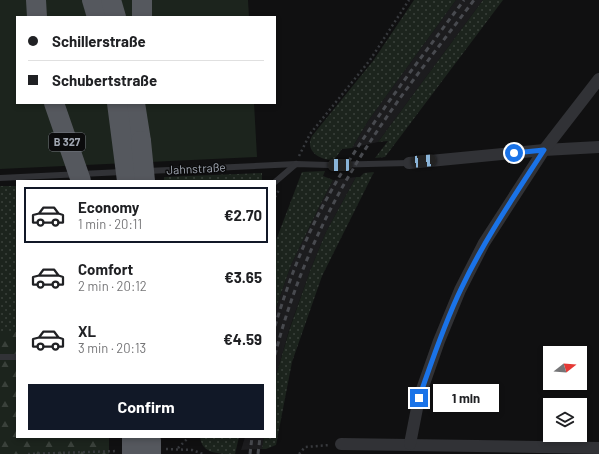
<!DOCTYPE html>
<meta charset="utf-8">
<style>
:root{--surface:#fff;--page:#f2f2f2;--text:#202124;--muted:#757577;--line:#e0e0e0;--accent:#111827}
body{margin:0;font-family:Barlow,sans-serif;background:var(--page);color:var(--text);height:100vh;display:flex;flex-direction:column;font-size:15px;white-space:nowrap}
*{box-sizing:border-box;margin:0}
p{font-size:13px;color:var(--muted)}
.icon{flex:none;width:22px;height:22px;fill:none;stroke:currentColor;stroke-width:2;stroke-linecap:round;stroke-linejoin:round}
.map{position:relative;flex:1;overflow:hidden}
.details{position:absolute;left:16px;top:180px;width:260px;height:258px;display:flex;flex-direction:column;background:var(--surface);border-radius:0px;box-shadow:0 2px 6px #0003}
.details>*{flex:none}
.top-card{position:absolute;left:16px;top:16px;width:260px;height:88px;border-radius:0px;box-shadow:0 2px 6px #0003;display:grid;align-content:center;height:88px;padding:0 12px;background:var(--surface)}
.needle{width:26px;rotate:73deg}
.controls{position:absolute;left:543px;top:346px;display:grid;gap:8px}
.controls a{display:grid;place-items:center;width:44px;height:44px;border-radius:0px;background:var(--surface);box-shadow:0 2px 6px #0003;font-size:20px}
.end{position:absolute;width:18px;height:18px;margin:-9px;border:5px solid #1a73e8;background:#fff;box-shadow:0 0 0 2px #fff}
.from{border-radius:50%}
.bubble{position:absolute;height:28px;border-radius:0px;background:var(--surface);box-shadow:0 2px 6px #0003;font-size:13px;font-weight:700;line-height:28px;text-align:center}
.car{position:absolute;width:12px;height:24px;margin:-12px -6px;border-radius:5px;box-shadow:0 0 3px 1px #0007;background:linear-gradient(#222 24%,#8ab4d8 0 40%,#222 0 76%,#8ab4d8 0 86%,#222 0)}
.top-card b{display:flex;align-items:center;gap:14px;height:38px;font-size:15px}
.top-card b+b{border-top:1px solid var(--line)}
.top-card i{width:10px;height:10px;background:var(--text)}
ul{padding:7px 0 0;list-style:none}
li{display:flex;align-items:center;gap:12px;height:56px;margin:0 8px 6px;padding:0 4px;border:2px solid transparent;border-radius:0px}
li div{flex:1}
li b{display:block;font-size:15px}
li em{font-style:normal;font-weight:700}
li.on{border-color:var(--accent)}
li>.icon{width:36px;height:36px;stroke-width:1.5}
.cta{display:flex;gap:8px;margin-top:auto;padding:8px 12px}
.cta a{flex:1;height:46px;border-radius:0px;background:var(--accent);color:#fff;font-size:16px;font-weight:700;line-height:46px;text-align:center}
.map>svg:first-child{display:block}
</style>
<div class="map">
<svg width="599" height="454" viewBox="0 0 599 454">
<defs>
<pattern id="grass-dots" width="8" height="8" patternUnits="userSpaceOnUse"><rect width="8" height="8" fill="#1c241d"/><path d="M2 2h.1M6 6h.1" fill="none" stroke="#3a413b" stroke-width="1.8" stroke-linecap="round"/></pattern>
<pattern id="forest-firs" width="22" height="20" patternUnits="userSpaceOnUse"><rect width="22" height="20" fill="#1c241d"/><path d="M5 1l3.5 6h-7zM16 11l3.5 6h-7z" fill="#3a413b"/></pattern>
</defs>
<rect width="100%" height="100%" fill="#101011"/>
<g fill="#1c1c1e">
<path d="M456,0H483L378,142L352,148L368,121Z"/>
<path d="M356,177L326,232L310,271L290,327L275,379V311L291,265L319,207L333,180Z"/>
<path d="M245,437H264L262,449L241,450Z"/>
</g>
<g fill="url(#grass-dots)">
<path d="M414,0H456L368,121L352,148L342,149L334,160C321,161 304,151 312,136L373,61Z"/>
<path d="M483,0H503L385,157L375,158L388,141L378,142Z"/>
<path d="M325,171L323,176L333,180L319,207L291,265L275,311V243L302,172Z"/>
<path d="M374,172L322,276L292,362L276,445L266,449H262L264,437H275V379L290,328L310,271L326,232L356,177H360L364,173Z"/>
<path d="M262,173V181H164V177Z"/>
<rect x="0" y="186" width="17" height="146"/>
<path d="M200,437H239L235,454C218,454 202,454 200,437Z"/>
</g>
<path fill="url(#forest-firs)" d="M0,332H17V437H109V454H0Z"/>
<path fill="#1c241d" d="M0,0H248L249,17H17V103H254L257,157L0,169Z"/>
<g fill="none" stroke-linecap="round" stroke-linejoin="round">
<g stroke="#37393d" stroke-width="2.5" stroke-dasharray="2 3" stroke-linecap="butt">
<path d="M299,156L310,134L370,60L409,0"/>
<path d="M275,197L279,190"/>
<path d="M178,448L189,437"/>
<path d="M166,449L192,450L203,454"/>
<path d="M28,454L117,451"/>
<path d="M299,454L305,447L330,445"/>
</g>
<g stroke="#313236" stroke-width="6">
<path d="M147,171L296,164L328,165L409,163"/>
<path d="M0,178L122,172"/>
<path d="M275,182L296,164"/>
<path d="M0,357H17"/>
</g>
<g stroke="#313236" stroke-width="12">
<path d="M409,163L544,150L599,147"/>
<path d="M341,444L599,448"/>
<path d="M410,444L419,398L439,341L460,290L484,243L544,150L599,79"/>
</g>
<g stroke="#55585e" stroke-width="20">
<path d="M36,0L37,17"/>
<path d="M92,0L97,17"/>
<path d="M111,0L116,17"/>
<path d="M142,0V17"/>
<path d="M135,103L141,141"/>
</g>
<g stroke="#484a4f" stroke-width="3" stroke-dasharray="5 4" stroke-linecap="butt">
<path d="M275,326C288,283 304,240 326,200C365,129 416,65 464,0"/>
<path d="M275,355C294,280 326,209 368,145C400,95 438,48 474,0"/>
<path d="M250,454L252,437"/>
<path d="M258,454L260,437"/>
</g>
<g stroke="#55585e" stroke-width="20">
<path d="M54,103L81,181"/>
<path d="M117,103L127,181"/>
<path d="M141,141L145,181"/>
<path d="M132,454V437"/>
<path d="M151,454V440"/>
</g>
</g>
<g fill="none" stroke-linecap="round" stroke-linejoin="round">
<path stroke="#1a73e8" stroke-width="5" d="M419,398C432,361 444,324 461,289C484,240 515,195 544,150L514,153"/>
</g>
<g text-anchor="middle" stroke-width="3" stroke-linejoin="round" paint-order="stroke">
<rect fill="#0b0b0c" stroke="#747880" stroke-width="1" x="49" y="133" width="36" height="18" rx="3"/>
<g font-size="11" font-weight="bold" fill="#a1a7b2">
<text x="67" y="146">B 327</text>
</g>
<g font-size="12" fill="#a1a7b2" stroke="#0b0b0c">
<text transform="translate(196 169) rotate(-3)" y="4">Jahnstraße</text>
</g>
</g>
</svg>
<div class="controls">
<a><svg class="needle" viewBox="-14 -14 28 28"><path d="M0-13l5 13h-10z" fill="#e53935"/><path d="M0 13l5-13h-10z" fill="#757577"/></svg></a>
<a><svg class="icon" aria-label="layers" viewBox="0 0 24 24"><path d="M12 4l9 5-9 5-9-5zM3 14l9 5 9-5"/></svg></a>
</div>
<i class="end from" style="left:514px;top:153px"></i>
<i class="end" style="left:419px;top:398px"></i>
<div class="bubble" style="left:433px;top:384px;width:66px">1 min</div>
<i class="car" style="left:424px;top:161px;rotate:85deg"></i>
<i class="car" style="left:340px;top:165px;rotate:269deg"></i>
<div class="top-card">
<b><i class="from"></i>Schillerstraße</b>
<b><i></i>Schubertstraße</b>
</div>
<section class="details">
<ul>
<li class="on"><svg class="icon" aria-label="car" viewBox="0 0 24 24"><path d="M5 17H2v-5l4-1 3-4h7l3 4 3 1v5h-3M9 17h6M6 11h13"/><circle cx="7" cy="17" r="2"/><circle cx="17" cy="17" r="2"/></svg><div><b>Economy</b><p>1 min · 20:11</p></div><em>€2.70</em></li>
<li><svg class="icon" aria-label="car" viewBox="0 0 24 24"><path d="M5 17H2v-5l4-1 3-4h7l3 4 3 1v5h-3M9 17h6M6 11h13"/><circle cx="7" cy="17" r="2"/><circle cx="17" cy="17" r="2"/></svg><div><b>Comfort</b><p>2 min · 20:12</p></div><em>€3.65</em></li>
<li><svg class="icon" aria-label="car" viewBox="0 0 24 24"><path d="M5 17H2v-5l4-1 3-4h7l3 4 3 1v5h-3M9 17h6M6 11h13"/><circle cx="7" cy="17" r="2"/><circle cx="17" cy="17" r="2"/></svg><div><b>XL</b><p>3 min · 20:13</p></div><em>€4.59</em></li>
</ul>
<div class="cta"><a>Confirm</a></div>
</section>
</div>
